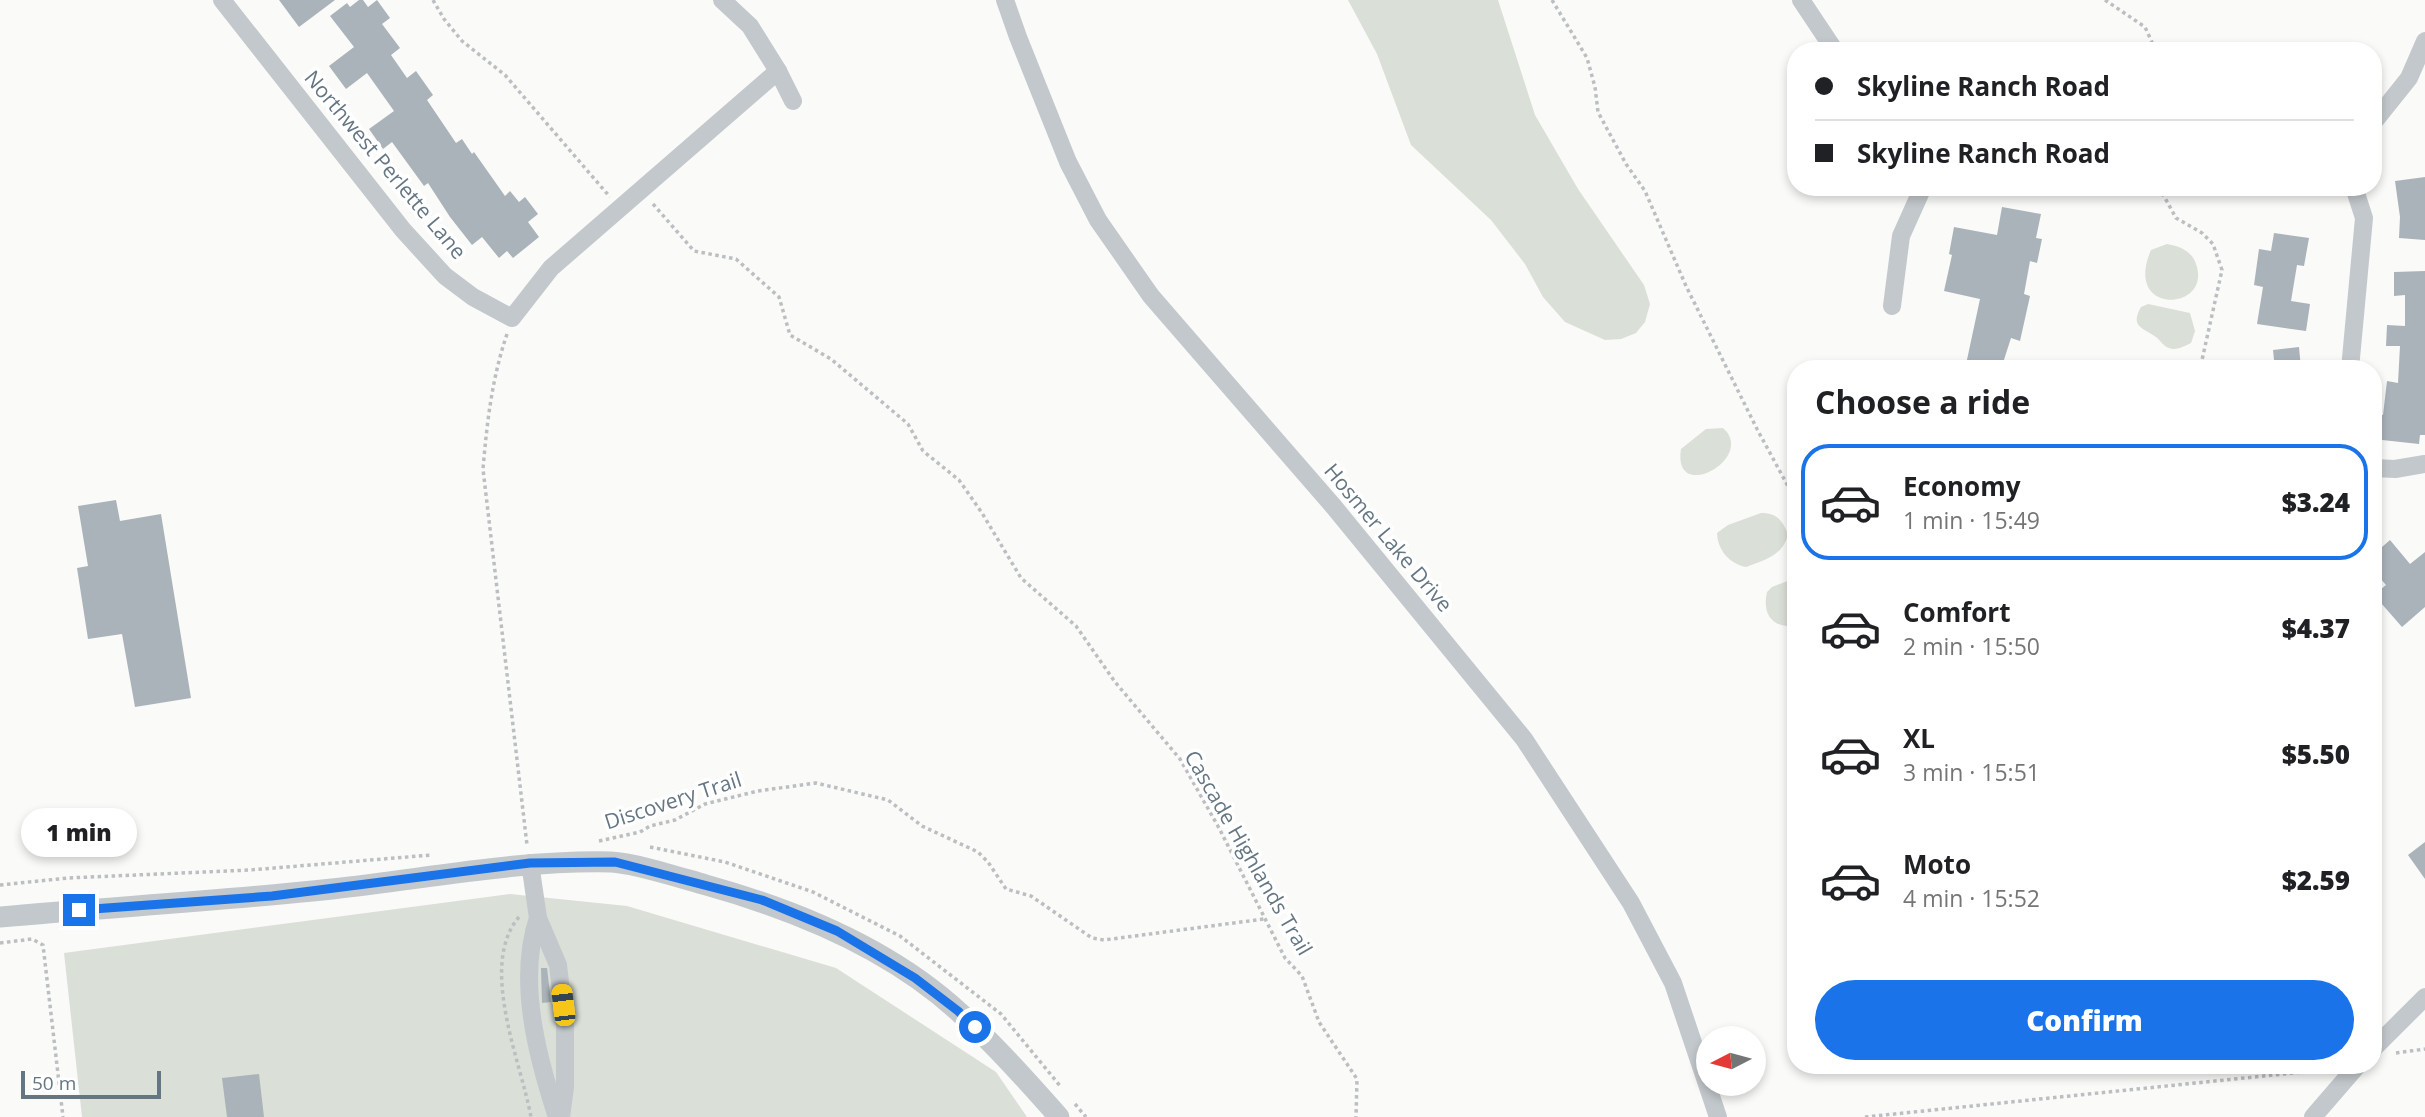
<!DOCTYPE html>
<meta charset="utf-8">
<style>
:root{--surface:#fff;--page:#f6f6f6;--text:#202124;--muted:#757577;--line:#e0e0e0;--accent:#1a73e8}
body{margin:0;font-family:"Open Sans",sans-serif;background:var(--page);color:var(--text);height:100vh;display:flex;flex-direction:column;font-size:26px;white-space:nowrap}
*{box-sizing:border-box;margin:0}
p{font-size:23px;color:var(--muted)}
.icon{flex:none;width:38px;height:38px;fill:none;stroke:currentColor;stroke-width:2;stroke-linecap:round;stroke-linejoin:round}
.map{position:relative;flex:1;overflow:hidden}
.sheet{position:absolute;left:1787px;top:360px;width:595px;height:714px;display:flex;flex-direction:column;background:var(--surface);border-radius:28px;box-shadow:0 4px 10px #0003}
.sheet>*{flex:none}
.hud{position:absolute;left:1787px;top:42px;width:595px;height:154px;border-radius:28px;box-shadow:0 4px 10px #0003;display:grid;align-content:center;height:154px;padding:0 28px;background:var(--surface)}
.needle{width:46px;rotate:264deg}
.fabs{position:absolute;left:1696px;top:1026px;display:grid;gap:14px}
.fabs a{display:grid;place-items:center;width:70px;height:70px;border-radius:50%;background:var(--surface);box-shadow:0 4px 10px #0003;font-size:35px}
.scale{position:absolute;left:21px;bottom:18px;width:140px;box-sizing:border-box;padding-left:7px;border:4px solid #657683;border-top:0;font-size:19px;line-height:24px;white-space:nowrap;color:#657683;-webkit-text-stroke:5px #fff;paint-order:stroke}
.end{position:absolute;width:32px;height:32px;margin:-16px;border:9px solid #1a73e8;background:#fff;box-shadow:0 0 0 4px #fff}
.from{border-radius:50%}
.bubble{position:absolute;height:49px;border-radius:24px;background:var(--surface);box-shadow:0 4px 10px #0003;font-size:23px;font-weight:800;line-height:49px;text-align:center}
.car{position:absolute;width:21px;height:42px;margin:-21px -10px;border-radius:9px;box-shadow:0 0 5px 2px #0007;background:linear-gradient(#f5c518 24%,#345 0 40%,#f5c518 0 76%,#345 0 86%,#f5c518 0)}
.hud b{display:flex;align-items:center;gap:24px;height:66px;font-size:26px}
.hud b+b{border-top:2px solid var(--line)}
.hud i{width:18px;height:18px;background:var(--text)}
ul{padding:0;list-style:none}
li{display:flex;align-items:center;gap:21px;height:116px;margin:0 14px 10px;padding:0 14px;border:4px solid transparent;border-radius:28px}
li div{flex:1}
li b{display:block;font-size:26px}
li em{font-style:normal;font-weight:800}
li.active{border-color:var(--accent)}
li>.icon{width:63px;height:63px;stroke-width:1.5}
h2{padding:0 28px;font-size:32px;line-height:84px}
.button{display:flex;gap:14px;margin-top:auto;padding:14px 28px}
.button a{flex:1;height:80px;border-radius:42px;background:var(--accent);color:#fff;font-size:28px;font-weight:800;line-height:80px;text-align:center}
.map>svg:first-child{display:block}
</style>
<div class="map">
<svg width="2425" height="1117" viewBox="0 0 2425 1117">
<rect width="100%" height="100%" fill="#fafaf8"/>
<g fill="#dadfd7">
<path d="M1348,0H1498L1535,115L1578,189L1644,285L1650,304L1645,322L1636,333L1621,339L1605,340L1565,322L1543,297L1525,264L1491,220L1411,145L1377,54Z"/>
<path d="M2167,244C2179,246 2192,251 2196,264C2213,311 2122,317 2151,250Z"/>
<path d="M2148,304L2190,313L2195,331L2191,343C2184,346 2177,351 2169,348C2164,347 2160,340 2156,337C2142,327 2130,327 2141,307Z"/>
<path d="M2149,360L2172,369H2132L2136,363Z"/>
<path d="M1723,428C1757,458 1672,505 1681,449L1706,429Z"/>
<path d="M1761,513C1777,513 1782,520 1788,534C1784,555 1764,560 1746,567C1729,563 1718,551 1717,533L1728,525Z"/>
<path d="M1795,578V626C1772,628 1762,614 1767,592L1772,587Z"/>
<path d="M510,894L627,906L836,968L996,1072L1027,1117H82L64,953Z"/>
</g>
<g fill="#aab3b9">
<path d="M279,0H335L299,27Z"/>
<path d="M359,0H363L368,7L377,0L390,18L382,24L400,48L391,55L407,78L416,71L433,95L427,100L456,143L462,139L472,154L474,152L505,196L510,191L519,202L525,197L538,214L528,222L539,237L513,258L507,251L499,258L482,237L472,245L450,217L428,183L424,186L392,142L383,149L369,129L394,111L367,73L346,89L329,66L354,47L330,16L347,3L350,7Z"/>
<path d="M2425,177V240L2399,238L2400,217L2395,181Z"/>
<path d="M2002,207L2041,214L2036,238L2042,239L2037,263L2030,261L2024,294L2030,296L2020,341L2011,338L2001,369H1965L1980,299L1944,291L1952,255L1949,254L1954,227L1997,235Z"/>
<path d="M2274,233L2309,238L2304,266L2297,265L2291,301L2310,304L2306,331L2257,324L2263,287L2254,285L2259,249L2271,251Z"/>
<path d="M2425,271V435H2420L2419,444L2373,439L2376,414L2383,415L2387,381L2398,383L2400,346H2386L2387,325L2405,326V295L2394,296V272Z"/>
<path d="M2299,347L2301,369H2275L2273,350Z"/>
<path d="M116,500L120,521L161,514L191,698L135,707L122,634L88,639L77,568L88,566L78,506Z"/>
<path d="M2390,540L2410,564L2425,552V607L2402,627L2374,595L2386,585L2373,570V555Z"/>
<path d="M2425,842V879L2408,855Z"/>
<path d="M541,968H547L551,1002L542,1003Z"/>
<path d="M259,1074L264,1117H227L222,1078Z"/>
</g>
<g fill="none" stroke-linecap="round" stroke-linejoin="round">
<g stroke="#bbbfc2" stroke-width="3.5" stroke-dasharray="3.5 3.5" stroke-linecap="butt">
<path d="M433,0L444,19L462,41L505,75L610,197"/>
<path d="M1552,0L1587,58L1595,87L1598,112L1626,164L1645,191L1686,286L1757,429L1796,501"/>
<path d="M2105,0L2145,27L2156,51"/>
<path d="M2159,187L2176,218L2202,233L2213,244L2222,270L2200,369"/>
<path d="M653,204L694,251L736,259L779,297L790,335L831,359L908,424L923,451L959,480L982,513L1021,578L1076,626L1115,682L1180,759L1219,828L1285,958L1302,976L1319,1022L1357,1079L1356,1117"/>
<path d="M507,334C492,378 487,422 483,469L527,845"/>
<path d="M599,841L640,832L650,826L675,820L705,804L758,791L816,783L888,800L922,826L978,852L988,862L1006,889L1031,896L1092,938L1104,940L1264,919"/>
<path d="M650,847L725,862L813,892L900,936L1001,1014L1061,1087"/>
<path d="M0,885L68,878L250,870L431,855"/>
<path d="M519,917C478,965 521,1062 531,1117"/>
<path d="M0,943L32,939L43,945L63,1117"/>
<path d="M2396,1053L2425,1049"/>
<path d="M1075,1104L1086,1117"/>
<path d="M1865,1117L2332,1069"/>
</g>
<g stroke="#c3c8cc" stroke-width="18">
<path d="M222,0L403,230L445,276L473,297L512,318L551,268L778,71"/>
<path d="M722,0L750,26L778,71L793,101"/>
<path d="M1005,0L1018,37L1068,162L1098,220L1151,296L1334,507L1524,739L1631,903L1673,983L1718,1117"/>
<path d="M1801,0L1835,51"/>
<path d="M2373,123L2409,78L2425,41"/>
<path d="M1892,306L1901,236L1923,187"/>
<path d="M2350,369L2364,218L2354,187"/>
<path d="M2373,468L2395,469L2425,464"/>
<path d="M530,863L538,918L558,965L565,1025V1087L561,1117"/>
<path d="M538,918C517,980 537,1056 557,1117"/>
<path d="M2373,1049L2425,997"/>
<path d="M2313,1117L2357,1066"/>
</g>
<path stroke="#c3c8cc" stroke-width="21" d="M0,917C110,907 221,901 332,889C425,879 517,860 611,862C635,863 681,878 706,885C796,910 890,948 960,1013C995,1045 1027,1081 1059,1117"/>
</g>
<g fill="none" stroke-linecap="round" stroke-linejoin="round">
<path stroke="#1a73e8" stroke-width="9" d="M79,910L272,896L530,863L615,862L762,900L837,931L915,978L958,1011L975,1027"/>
</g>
<g text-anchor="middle" stroke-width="7" stroke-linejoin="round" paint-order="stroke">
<g font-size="21" fill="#657683" stroke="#fff">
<text transform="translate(385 165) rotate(50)" y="7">Northwest Perlette Lane</text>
<text transform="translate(1388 538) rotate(50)" y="7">Hosmer Lake Drive</text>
<text transform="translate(673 801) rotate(-18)" y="7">Discovery Trail</text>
<text transform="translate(1248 853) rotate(60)" y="7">Cascade Highlands Trail</text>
</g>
</g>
</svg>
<div class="fabs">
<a><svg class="needle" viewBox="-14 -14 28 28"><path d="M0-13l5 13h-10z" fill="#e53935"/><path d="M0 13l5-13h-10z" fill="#757577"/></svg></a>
</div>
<div class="scale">50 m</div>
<i class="end from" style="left:975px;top:1027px"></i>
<i class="end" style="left:79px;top:910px"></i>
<div class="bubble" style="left:21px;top:808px;width:116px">1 min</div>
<i class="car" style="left:563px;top:1005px;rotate:353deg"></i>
<div class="hud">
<b><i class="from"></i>Skyline Ranch Road</b>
<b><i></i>Skyline Ranch Road</b>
</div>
<section class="sheet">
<h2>Choose a ride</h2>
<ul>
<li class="active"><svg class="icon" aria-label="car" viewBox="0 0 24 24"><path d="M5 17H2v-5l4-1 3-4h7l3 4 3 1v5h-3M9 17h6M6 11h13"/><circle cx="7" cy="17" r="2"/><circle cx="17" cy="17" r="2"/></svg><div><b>Economy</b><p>1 min · 15:49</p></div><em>$3.24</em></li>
<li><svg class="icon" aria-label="car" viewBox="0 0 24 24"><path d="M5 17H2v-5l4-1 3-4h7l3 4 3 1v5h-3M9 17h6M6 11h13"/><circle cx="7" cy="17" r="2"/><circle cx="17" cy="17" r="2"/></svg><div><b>Comfort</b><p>2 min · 15:50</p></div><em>$4.37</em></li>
<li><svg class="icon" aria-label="car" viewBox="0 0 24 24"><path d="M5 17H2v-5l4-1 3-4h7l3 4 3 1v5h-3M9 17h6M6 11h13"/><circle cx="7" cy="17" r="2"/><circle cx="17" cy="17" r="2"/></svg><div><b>XL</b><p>3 min · 15:51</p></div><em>$5.50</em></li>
<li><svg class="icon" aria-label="car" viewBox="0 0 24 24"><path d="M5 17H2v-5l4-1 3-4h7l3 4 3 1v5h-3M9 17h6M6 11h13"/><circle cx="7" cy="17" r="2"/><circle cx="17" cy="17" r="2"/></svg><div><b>Moto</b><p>4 min · 15:52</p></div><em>$2.59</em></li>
</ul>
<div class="button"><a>Confirm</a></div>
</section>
</div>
